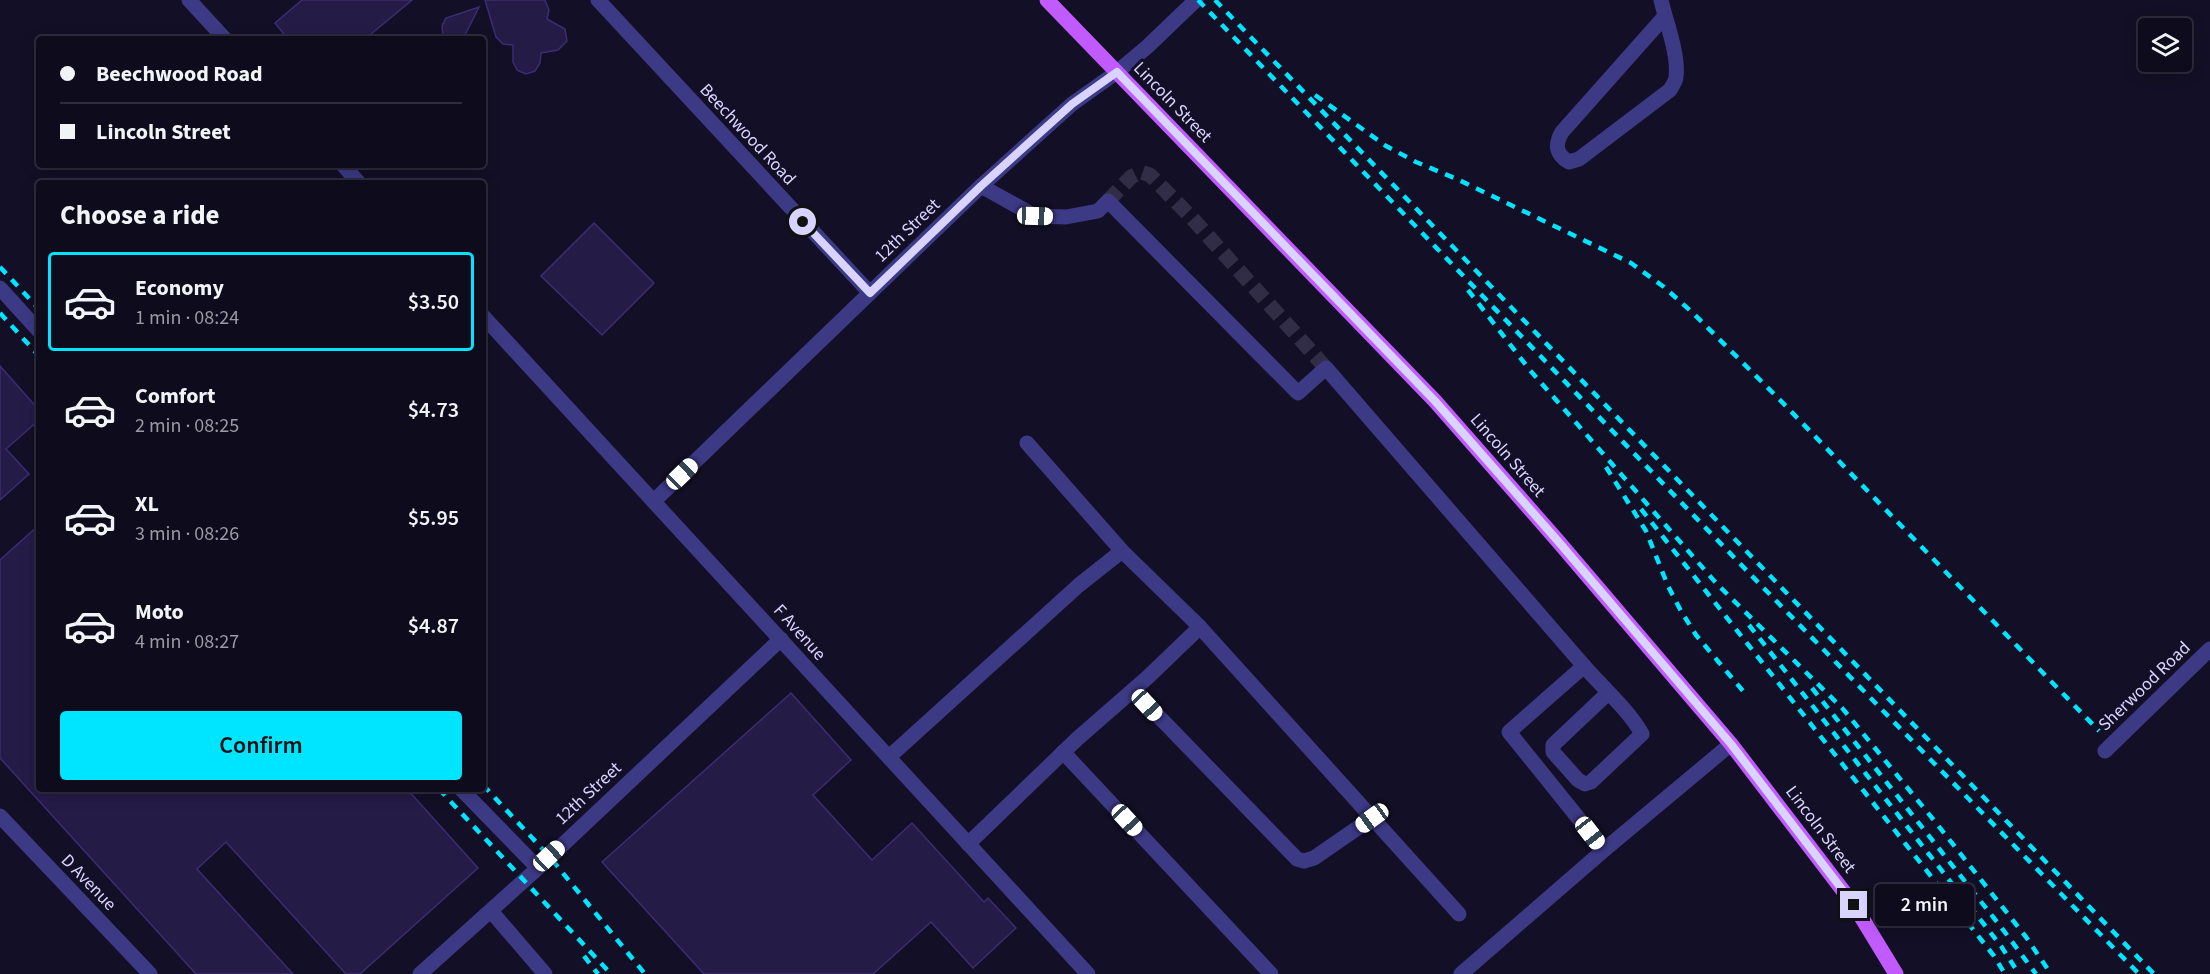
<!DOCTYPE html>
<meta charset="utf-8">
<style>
:root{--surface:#0e0b1c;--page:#171425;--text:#f1f3f6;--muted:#9b9ba3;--line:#2e2b3b;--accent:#00e5ff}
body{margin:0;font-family:"Source Sans 3",sans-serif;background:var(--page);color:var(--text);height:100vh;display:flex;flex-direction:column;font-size:22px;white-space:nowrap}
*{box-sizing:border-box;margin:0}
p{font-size:20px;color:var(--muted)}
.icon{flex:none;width:33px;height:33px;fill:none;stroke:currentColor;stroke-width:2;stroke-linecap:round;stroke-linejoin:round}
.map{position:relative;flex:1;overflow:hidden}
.details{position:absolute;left:36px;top:180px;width:450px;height:612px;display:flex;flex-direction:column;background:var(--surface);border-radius:6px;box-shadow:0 3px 15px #0003,0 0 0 2px var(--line)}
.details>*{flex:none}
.hud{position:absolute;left:36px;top:36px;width:450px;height:132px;border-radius:6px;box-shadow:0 3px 15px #0003,0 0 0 2px var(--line);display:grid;align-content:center;height:132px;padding:0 24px;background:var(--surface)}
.controls{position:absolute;left:2138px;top:18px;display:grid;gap:12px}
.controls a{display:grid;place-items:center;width:54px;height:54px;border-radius:6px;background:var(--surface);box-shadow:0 3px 15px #0003,0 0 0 2px var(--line);font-size:30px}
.end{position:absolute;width:27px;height:27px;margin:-14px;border:8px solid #d9d4ff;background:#111;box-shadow:0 0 0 3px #111}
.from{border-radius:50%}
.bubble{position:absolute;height:42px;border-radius:6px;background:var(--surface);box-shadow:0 3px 15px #0003,0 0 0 2px var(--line);font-size:20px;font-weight:600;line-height:42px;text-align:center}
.car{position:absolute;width:18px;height:36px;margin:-18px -9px;border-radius:8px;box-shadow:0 0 4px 2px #0007;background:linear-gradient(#fff 24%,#345 0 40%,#fff 0 76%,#345 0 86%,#fff 0)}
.hud b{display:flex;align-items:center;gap:21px;height:57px;font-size:22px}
.hud b+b{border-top:2px solid var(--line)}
.hud i{width:15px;height:15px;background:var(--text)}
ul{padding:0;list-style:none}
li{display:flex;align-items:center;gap:18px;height:99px;margin:0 12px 9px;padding:0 12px;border:3px solid transparent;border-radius:6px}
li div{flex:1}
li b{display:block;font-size:22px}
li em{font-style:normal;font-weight:600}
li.current{border-color:var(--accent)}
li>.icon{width:54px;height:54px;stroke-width:1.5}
h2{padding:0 24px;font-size:27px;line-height:72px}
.primary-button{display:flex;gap:12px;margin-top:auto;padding:12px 24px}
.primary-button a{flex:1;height:69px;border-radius:6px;background:var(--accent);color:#111;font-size:24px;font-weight:600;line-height:69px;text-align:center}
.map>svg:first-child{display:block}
</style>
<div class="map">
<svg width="2210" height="974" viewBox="0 0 2210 974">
<rect width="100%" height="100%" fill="#130f26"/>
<g fill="#241b47" stroke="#3b2d73" stroke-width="1.5">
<path d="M302,0H412L365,39H288L275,23Z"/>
<path d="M485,0H545L549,10L547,19L565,29L567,41L558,50L541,53L540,63L535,71L526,74L521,72L517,70L513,62V45L503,44L496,37Z"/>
<path d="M479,7L463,39H447L443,35L442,26L446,18Z"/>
<path d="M594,223L654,283L602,335L541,276Z"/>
<path d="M0,366L39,410V420L6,449L29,474L0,500Z"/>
<path d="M39,525V789H407L478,868L360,974H346L226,842L197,869L293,974H196L0,758V560Z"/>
<path d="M791,693L851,760L813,795L872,860L912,823L984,902L988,898L1016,928L973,968L931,922L873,974H704L602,862Z"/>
</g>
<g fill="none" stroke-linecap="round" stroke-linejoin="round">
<path stroke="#312d47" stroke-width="15" stroke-dasharray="15 8" stroke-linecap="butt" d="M1108,201L1131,177L1141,172L1150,175L1191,217L1326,368"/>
<g stroke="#3d3a85" stroke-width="15">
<path d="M189,0L225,39"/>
<path d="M598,0L870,293"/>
<path d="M1661,0C1666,22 1679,55 1676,77C1676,81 1672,86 1670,90L1579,159L1569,162C1555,154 1555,144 1562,132L1665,16"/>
<path d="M343,165L359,183"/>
<path d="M981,186L1035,216L1066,217L1098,211L1108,201L1298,393L1326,368L1584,666L1509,732L1604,850"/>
<path d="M0,288L39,331"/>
<path d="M483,316L1088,974"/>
<path d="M1027,443L1122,551"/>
<path d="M654,501L981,186L1072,104L1117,72L1147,47L1196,0"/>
<path d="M1584,666C1603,688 1628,709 1642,734L1591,782L1585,784L1578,780L1553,752V745L1608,693"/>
<path d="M1133,690L1297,859L1304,861L1314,858L1372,818"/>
<path d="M2105,751L2210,649"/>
<path d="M1063,752L1271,974"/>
<path d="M889,757L1079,585L1122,551L1198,625L1459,914"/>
<path d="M461,789L538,868"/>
<path d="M0,816L150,974"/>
<path d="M968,844L1077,739L1148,677L1200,627"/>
<path d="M491,911L545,974"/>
<path d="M420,974L538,868L781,639"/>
<path d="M1461,974L1604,850L1731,744"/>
</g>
<path stroke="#c25bff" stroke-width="15" d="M1047,0L1435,401L1557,540L1731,744L1854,905L1896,974"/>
<g stroke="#00e5ff" stroke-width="4.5" stroke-dasharray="9 8" stroke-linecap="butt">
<path d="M1198,0L1750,574L2139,974"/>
<path d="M1215,0L2154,974"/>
<path d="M1315,95L1386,146L1416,162L1459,180L1631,263L1664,287L1693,313L1780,400L2099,731"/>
<path d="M0,267L39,309"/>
<path d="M1468,290L1529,369L1717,584L1843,709L1937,824L2026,937L2051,974"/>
<path d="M0,313L39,356"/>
<path d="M1606,467L1646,531L1668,586L1681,611L1696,635L1743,691"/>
<path d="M1641,509L1994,956L2005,974"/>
<path d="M1749,625L2001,946L2019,974"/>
<path d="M1812,688L2001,927L2036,974"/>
<path d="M483,785L549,856L645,974"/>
<path d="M439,789L611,974"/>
<path d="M584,956L598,974"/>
</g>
</g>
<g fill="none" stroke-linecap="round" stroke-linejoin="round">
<path stroke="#d9d4ff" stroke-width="8" d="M803,222L870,293L981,186L1072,104L1117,72L1435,401L1557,540L1731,744L1854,905"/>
</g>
<g text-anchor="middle" stroke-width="6" stroke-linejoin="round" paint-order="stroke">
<g font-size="18" fill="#d9d4ff" stroke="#130f26">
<text transform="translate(1173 102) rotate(46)" y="6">Lincoln Street</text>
<text transform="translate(748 134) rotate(47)" y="6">Beechwood Road</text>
<text transform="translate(907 230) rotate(-44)" y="6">12th Street</text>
<text transform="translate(1508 455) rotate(49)" y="6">Lincoln Street</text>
<text transform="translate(800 632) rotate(48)" y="6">F Avenue</text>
<text transform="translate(2144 686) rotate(-44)" y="6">Sherwood Road</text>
<text transform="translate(588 793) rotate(-43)" y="6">12th Street</text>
<text transform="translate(1821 829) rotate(53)" y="6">Lincoln Street</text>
<text transform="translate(89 882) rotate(46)" y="6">D Avenue</text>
</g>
</g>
</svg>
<div class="controls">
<a><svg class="icon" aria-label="layers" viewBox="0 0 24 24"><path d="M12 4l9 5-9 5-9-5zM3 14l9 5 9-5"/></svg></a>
</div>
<i class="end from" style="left:803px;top:222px"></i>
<i class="end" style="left:1854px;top:905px"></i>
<div class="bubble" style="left:1875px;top:884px;width:99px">2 min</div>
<i class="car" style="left:1035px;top:216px;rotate:92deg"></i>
<i class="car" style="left:682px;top:474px;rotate:46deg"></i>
<i class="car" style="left:1147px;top:705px;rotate:137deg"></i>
<i class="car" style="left:1372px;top:818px;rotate:234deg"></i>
<i class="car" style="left:1127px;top:820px;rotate:137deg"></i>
<i class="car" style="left:1590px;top:833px;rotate:142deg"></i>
<i class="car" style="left:549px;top:856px;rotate:47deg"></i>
<div class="hud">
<b><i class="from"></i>Beechwood Road</b>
<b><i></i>Lincoln Street</b>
</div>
<section class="details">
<h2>Choose a ride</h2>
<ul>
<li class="current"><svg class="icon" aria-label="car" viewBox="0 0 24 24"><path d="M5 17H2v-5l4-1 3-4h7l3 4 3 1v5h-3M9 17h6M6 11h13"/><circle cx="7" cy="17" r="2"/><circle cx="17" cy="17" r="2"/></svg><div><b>Economy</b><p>1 min · 08:24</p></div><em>$3.50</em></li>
<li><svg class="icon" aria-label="car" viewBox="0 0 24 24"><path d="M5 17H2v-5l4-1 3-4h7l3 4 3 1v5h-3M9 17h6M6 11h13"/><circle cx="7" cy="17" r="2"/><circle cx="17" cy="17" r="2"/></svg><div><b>Comfort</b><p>2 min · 08:25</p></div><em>$4.73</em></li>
<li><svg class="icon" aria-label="car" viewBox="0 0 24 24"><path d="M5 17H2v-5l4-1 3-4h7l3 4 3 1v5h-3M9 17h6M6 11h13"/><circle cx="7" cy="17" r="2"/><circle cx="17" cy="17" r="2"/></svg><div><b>XL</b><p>3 min · 08:26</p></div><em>$5.95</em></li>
<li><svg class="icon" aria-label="car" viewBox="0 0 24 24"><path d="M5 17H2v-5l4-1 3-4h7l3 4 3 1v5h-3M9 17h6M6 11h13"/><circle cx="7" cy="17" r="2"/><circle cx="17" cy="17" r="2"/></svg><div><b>Moto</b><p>4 min · 08:27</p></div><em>$4.87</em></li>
</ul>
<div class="primary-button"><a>Confirm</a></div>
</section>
</div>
